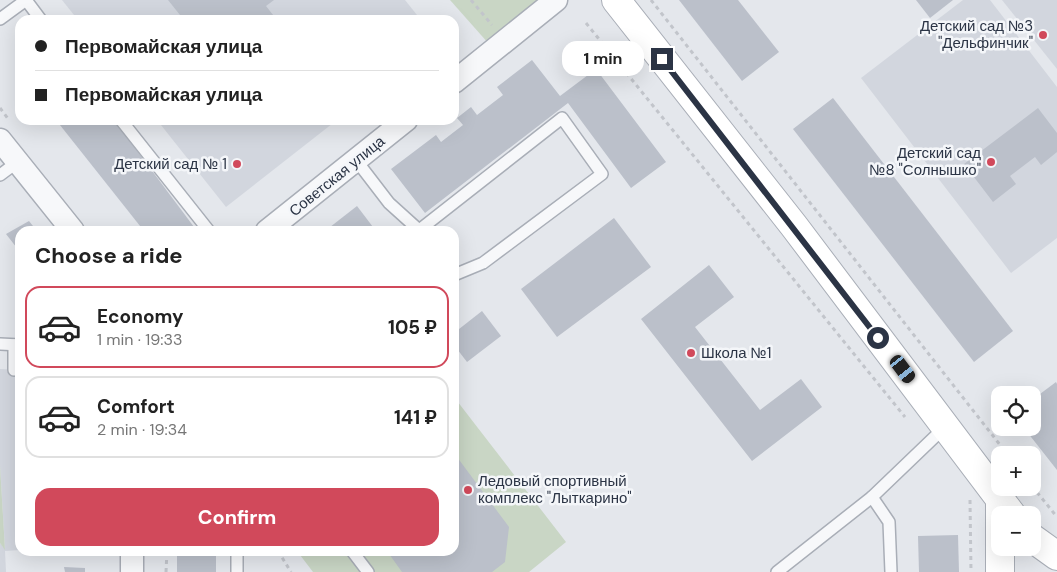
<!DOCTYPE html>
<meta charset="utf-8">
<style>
:root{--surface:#fff;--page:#f6f6f6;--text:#222;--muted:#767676;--line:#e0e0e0;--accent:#d1495b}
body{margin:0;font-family:"DM Sans",sans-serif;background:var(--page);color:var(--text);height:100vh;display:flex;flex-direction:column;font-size:19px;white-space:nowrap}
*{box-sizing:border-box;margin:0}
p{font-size:16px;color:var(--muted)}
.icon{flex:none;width:28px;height:28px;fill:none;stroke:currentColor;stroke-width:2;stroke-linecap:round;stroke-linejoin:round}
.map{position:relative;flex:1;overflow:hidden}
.drawer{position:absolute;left:15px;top:226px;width:444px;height:330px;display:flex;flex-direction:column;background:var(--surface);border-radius:15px;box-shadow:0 5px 20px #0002}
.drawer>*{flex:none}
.banner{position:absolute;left:15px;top:15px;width:444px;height:110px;border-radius:15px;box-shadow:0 5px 20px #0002;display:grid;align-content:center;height:110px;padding:0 20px;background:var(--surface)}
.fabs{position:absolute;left:991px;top:386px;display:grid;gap:10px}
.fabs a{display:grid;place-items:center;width:50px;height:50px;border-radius:10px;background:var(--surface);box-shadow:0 5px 20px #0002;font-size:25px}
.end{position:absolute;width:22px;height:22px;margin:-11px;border:6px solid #2b3445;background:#fff;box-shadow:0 0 0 2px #fff}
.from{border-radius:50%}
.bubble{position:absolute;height:35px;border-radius:15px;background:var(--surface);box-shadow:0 5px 20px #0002;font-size:16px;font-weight:700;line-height:35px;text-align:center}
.car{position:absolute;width:15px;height:30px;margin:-15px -8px;border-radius:6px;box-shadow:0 0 4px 1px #0007;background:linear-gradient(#222 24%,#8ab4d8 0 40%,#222 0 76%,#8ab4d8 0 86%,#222 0)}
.banner b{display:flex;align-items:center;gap:18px;height:48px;font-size:19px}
.banner b+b{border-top:1px solid var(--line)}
.banner i{width:12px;height:12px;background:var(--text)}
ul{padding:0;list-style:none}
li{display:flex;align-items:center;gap:15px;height:82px;margin:0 10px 8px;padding:0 10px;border:2px solid var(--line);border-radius:15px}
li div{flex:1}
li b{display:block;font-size:19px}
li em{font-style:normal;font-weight:700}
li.on{border-color:var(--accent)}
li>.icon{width:45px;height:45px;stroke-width:1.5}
h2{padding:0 20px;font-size:22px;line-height:60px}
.primary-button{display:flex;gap:10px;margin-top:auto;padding:10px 20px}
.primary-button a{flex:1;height:58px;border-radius:15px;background:var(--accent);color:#fff;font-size:20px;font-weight:700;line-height:58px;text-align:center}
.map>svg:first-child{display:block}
</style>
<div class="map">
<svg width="1057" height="572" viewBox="0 0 1057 572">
<rect width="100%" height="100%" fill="#e4e7ec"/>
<g fill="#d2d6de">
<path d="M62,0H405L421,20H78Z"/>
<path d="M963,0H990L1057,87V238L1011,273L861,78Z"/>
<path d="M1002,0H1057V69Z"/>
<path d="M157,120H337L226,207Z"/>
<path d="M0,369L20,370V550L5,551L6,572H0V543L5,549L0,465Z"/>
</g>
<g fill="#c9d6c5">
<path d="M450,0H542L489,44Z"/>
<path d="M454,397L566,542L529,572H313L297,551H454Z"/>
<path d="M0,465L5,550L0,543Z"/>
</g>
<g fill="#bbc0ca">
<path d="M168,0H274L266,6L277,20H184Z"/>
<path d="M679,0H738L779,52L742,81Z"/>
<path d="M916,0H953L930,18Z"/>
<path d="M532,60L560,96L596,69L666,162L631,188L568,103L425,213L391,169L436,135L441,142L463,125L457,118L471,107L477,115L503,95L497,87Z"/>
<path d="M833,98L1013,331L974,362L793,129Z"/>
<path d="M1038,108L1057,133V152L1041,165L1035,157L1010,176L1016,184L993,202L964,164Z"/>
<path d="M56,120H114L197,231H144Z"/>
<path d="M357,206L376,231H325Z"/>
<path d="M614,218L651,267L557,337L521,289Z"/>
<path d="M29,221L37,231H20V252L6,234Z"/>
<path d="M709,265L734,297L695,327L760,410L801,379L822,407L752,461L641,319Z"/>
<path d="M482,311L501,336L467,362L454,345V333Z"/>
<path d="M1056,382L1057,384V470L1024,428H1032V400Z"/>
<path d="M454,453L509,527L505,562L492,572H402L387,551H454Z"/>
<path d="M958,535L959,572H919L918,536Z"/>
<rect x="177" y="551" width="39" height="21"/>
<path d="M64,567L85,568V572H65Z"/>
</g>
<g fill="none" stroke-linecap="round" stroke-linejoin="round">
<g stroke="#a9aeb7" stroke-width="14">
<g id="lane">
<path d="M0,19L26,0L41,20"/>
<path d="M121,120L209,231"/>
<path d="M356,160L389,203L420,231"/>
<path d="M0,175L16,163"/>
<path d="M418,231L562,118L602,174L483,263L454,275"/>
<path d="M0,344L20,345"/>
<path d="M14,345V370"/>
<path d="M872,497L889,522L891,572"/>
<path d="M237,551V572"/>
<path d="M352,551L368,572"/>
<path d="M777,572L872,497L946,426"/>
</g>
</g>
<g stroke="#a9aeb7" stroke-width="25">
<g id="street">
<path d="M454,82L556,0"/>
<path d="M0,140L73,231"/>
<path d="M267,231L406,120"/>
<path d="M132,551V572"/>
</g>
</g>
<g stroke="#a9aeb7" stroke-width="30">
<g id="secondary">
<path d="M616,0L794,226L1012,515"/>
<path d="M1032,538L1057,556"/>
<path d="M1000,572V502"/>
</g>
</g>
<g stroke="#c2c5cb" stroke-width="3" stroke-dasharray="4 4" stroke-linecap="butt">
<path d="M471,0L492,25"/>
<path d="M651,0L1008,455"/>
<path d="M586,23L905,417"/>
<path d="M0,108L9,120"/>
<path d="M1032,486L1057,517"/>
<path d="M970,500L971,572"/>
<path d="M278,551L291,572"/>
<path d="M166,572L167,551"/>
</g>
<use href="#lane" stroke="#f7f8fa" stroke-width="11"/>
<use href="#street" stroke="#f7f8fa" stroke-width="22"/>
<use href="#secondary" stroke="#fff" stroke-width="28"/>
</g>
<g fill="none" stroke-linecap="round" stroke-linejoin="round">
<path stroke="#2b3445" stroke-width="6" d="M662,59L878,338"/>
</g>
<g fill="#d1495b" stroke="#f4f6f9" stroke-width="2">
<circle cx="1043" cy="35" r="5"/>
<circle cx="991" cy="162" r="5"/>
<circle cx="237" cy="164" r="5"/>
<circle cx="691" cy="353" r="5"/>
<circle cx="468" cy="490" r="5"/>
</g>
<g text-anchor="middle" stroke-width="5" stroke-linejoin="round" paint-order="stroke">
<g font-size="15" fill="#2b3445" stroke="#f4f6f9" text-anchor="end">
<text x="1033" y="31">Детский сад №3<tspan x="1033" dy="17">"Дельфинчик"</tspan></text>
<text x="981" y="158">Детский сад<tspan x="981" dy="17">№8 "Солнышко"</tspan></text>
<text x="227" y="169">Детский сад № 1</text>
<text x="701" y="358" text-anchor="start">Школа №1</text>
<text x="478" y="486" text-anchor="start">Ледовый спортивный<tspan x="478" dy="17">комплекс "Лыткарино"</tspan></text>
</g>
<g font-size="15" fill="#2b3445" stroke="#f4f6f9">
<text transform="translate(337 176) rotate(-39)" y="5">Советская улица</text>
</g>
</g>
</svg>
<div class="fabs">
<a><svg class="icon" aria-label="locate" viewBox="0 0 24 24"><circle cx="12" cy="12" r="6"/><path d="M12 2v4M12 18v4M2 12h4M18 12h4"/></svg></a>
<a>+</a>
<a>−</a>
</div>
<i class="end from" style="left:878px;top:338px"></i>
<i class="end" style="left:662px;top:59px"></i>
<div class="bubble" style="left:562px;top:41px;width:82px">1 min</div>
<i class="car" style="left:903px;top:369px;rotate:143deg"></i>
<div class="banner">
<b><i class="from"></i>Первомайская улица</b>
<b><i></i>Первомайская улица</b>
</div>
<section class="drawer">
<h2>Choose a ride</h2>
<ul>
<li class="on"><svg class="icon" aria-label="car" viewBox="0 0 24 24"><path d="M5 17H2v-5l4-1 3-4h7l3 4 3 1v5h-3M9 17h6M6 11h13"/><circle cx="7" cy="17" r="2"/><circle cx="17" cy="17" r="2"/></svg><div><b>Economy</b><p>1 min · 19:33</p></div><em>105 ₽</em></li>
<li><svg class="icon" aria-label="car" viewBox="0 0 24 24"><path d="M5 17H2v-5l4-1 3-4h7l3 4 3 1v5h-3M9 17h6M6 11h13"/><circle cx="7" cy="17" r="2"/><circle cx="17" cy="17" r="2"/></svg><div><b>Comfort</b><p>2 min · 19:34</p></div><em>141 ₽</em></li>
</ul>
<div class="primary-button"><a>Confirm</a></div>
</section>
</div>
